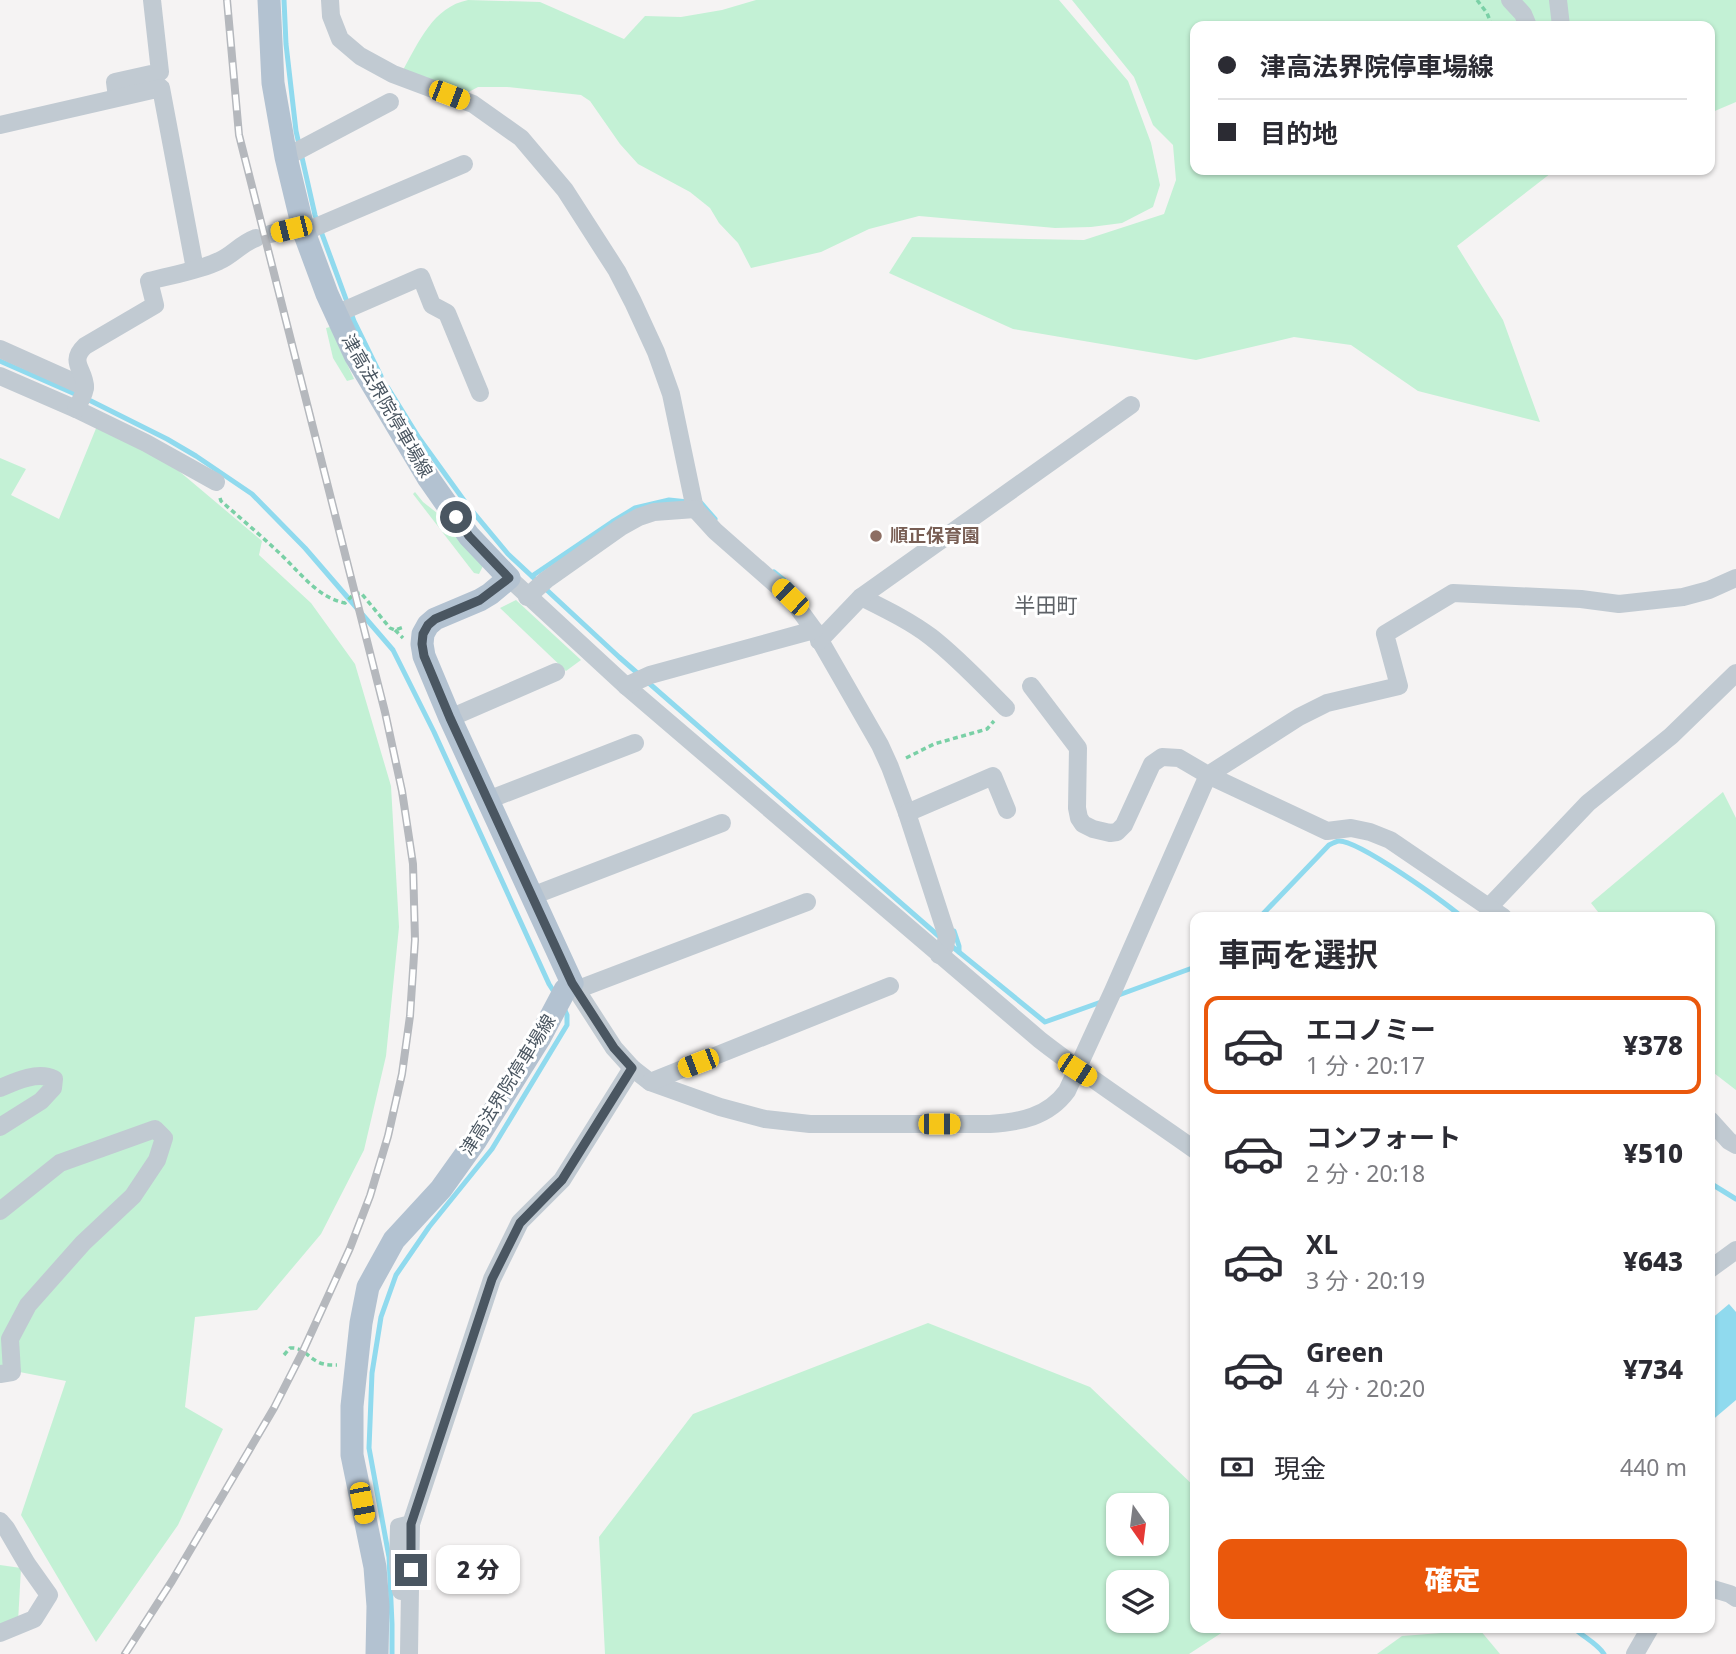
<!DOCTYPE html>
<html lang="ja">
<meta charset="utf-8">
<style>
:root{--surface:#fff;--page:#f2f2f3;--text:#2b2b33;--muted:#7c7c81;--line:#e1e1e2;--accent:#ea580c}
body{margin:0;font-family:"Noto Sans","Noto Sans JP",sans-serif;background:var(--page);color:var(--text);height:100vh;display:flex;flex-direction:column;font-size:26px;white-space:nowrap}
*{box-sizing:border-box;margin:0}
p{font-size:23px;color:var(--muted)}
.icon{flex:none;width:38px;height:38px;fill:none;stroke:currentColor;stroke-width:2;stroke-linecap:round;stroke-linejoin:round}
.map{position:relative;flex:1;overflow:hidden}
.sheet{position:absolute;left:1190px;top:912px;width:525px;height:721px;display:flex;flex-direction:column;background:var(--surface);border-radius:14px;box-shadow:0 2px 5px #0004}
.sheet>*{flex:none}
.top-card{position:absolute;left:1190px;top:21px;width:525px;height:154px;border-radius:14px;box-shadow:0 2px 5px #0004;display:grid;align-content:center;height:154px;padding:0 28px;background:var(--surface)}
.needle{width:46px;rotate:166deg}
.tools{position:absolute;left:1106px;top:1493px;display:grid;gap:14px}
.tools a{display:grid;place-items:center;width:63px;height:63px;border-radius:14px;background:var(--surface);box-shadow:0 2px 5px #0004;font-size:35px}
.end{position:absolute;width:32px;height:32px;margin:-16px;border:9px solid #4a5661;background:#fff;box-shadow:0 0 0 4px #fff}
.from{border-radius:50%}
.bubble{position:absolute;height:49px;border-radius:14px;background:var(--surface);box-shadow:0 2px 5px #0004;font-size:23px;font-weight:800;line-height:49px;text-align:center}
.car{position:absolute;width:21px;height:42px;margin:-21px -10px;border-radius:9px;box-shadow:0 0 5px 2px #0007;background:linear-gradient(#f5c518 24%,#345 0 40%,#f5c518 0 76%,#345 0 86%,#f5c518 0)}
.top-card b{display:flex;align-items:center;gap:24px;height:66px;font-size:26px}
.top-card b+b{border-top:2px solid var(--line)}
.top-card i{width:18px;height:18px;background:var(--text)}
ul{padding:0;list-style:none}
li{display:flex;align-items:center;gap:21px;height:98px;margin:0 14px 10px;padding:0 14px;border:4px solid transparent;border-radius:14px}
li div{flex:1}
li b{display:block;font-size:26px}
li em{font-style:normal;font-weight:800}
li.selected{border-color:var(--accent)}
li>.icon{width:63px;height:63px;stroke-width:1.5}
h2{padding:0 28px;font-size:32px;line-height:84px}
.pay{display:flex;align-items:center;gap:18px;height:77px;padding:0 28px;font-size:26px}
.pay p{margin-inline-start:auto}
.button{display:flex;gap:14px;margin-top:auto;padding:14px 28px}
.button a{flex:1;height:80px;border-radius:14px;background:var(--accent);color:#fff;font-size:28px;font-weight:800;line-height:80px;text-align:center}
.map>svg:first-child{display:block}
</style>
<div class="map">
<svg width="1736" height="1654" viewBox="0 0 1736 1654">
<rect width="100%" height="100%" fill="#f5f3f3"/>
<g fill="#c3f1d5" fill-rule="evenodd">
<path d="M468,0L540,2L624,39L645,16L681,17L722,10L756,0H1059L1128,81L1151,143L1160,185L1153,207L1122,223L1091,227L1055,228L919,216L869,229L821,252L751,268L738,243L719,223L710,208L690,192L638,164L620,144L590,101L581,95L507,87H478L465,94L403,70C419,42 433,7 468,0Z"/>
<path d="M1072,0H1736V102L1710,113V26H1195V170H1555L1457,246L1503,320L1540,422L1418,391L1351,345L1294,337L1196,360L1013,329L889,273L912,237L1084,240L1164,214L1176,180L1173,145L1153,125L1134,77Z"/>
<path d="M330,327L354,379L347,381L333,358L326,328Z"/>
<path d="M97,426L167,461L262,541L259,555L311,603L355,664L391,786L399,927L386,1056L364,1150L321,1234L257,1310L195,1317L185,1407L223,1429L178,1525L96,1642L21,1515L66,1381L4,1369L0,1370V458L26,469L11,495L59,519Z"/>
<path d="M415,492L423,502L446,520L483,566L479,574L474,573L413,494Z"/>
<path d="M516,600L581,660L566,671L500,608Z"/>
<path d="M1723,792L1736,818V1090L1710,1070V917H1602L1591,903Z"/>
<path d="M928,1323L1090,1387L1195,1487V1628H1229L1189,1654H605L599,1537L693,1414ZM1118,1505H1157V1544H1118ZM1118,1582H1157V1620H1118Z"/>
<path d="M0,1565L21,1568L18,1622L0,1640Z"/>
<path d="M1480,1630L1500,1654H1377L1402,1636Z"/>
</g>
<path fill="#90daee" d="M1729,1304L1736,1312V1400L1710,1422V1320Z"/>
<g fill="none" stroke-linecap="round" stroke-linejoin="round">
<g stroke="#90daee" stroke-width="5">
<path d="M284,0L286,44L296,131L315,215L354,321L381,376"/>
<path d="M0,361L91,401L167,439L196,456L252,494L305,548L393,650L434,732L549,984L556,995"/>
<path d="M388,388L419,438L468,506L508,554L619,657L941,938"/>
<path d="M697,503H701L715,519"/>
<path d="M774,572L790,585L795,592"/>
<path d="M532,576L612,522L635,508L669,500L688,502"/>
<path d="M1260,917L1329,845C1331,844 1337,841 1339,841C1360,841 1444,902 1462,917"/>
<path d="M954,931L959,946V952"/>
<path d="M949,944L1045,1022L1104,1001"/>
<path d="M1116,996L1195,967"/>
<path d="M1710,1183L1736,1199"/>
<path d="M1574,1628C1583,1637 1597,1643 1604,1654"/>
<path d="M392,1654V1624L389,1557L369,1448L372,1373L381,1317L396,1275L429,1227L492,1149L567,1025V1015L563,1006"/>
</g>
<g stroke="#7ad0a6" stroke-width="3.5" stroke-dasharray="5 3.5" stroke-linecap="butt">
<path d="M1477,0L1487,13L1492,26"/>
<path d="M220,498L221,501C239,517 258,533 275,549C297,568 315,597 345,603L354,594L361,593L390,628L395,630L404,627"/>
<path d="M395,630L403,638"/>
<path d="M906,758L934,744L987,729L994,721"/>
<path d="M284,1355L290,1348C303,1347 308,1357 318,1362C324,1365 330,1365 337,1365"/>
</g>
<g stroke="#c1cad2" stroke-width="18">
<path d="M330,0L331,16L340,39L360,56L393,74L473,104L521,138L565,190L617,271L633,302L656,352L671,394L695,509L715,531L790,597L814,630L880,745L890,767L907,813L947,936L945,947L939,955"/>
<path d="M1510,0L1523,14L1528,26"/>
<path d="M1558,0L1561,26"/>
<path d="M117,97L115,82L160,72L152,0"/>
<path d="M0,125L161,88L195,269"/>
<path d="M286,157L390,102"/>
<path d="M304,232L464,164"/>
<path d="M270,234L303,226"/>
<path d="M336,314L421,277L432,305L447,313L480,393"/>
<path d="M0,349L85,387"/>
<path d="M0,376L76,409L146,443L216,482"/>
<path d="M76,409C79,403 85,394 85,387C85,370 68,362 85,346L155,305L149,281C171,275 198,271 219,261C233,255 240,244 256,238"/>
<path d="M509,578L626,686L1040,1040C1090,1079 1143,1113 1195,1150"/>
<path d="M527,597L546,580L621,527L639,517L654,512L695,509"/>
<path d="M861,597C885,609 910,621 931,637C958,658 982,684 1006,708"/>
<path d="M819,641L861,597L1131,405"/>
<path d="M626,686L650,675L814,630"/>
<path d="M1031,686L1078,748L1077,808L1079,818L1083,824L1093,829L1110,833L1117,832L1124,825L1152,764L1162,757L1179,758L1208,775L1299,717L1327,703L1399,686L1385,634L1453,593L1581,599L1619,604L1683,597L1709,590L1736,578"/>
<path d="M450,718L556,672"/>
<path d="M488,800L635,743"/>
<path d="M907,813L993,776L1007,810"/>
<path d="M532,896L722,823"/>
<path d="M1489,907L1588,803L1671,736L1736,673"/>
<path d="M572,983L614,1048L632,1068L650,1082L720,1107L765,1119L810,1124H990C1020,1122 1048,1117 1067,1091L1113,991L1208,775L1327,831L1351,828L1370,832L1390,840L1503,917"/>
<path d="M576,990L807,902"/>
<path d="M650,1082L890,986"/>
<path d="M0,1088C16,1081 38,1071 54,1079L53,1088L41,1101L0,1127"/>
<path d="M1710,1120L1729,1141L1736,1145"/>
<path d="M0,1211L60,1163L155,1129L164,1138L157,1160L133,1196L83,1243L28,1305L10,1339L12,1372L0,1374"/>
<path d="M1710,1269L1736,1250"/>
<path d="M0,1521L6,1528L27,1564L49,1595L34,1619L0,1633"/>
<path d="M1710,1588L1730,1594L1736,1598"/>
<path d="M401,1591L398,1563L399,1527L411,1524"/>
<path d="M409,1654L411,1524L492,1279L520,1222L562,1180L632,1068"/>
<path d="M1635,1654L1650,1628"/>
</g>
<path stroke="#b3c2d1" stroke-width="23" d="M269,0L273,83L286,157L304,232L327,294L355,355L429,479L469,536L509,578L490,594L480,600L435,619L428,625L423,634L422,644L424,656L450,718L572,983L565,990L539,1039L476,1140L441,1189L394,1240L368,1287L361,1323L352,1406V1455L375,1567L378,1606L377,1654"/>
<g stroke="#b5b8bd" stroke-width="8">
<path id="rail" d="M125,1654L172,1581L274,1408L303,1351L350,1248L370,1196L388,1136L402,1074L410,1016L415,940L413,864L402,791L385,712L239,135L227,0"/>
</g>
<use href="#rail" stroke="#fff" stroke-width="5" stroke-dasharray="16" stroke-linecap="butt"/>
</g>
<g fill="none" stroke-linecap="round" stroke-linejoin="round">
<path stroke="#4a5661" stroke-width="9" d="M411,1570V1524L492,1279L520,1223L562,1180L632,1068L614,1048L572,983L450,718L424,656L422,644L423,634L428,625L435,619L480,600L509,578L469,536L456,517"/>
</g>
<circle fill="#8d6e63" stroke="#fff" stroke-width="2.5" cx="876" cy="536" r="7"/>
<g text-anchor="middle" stroke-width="6" stroke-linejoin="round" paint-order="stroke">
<g font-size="18" fill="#4a5661" stroke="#fff">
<text transform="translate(387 406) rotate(60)" y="6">津高法界院停車場線</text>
<text transform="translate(508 1085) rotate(-58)" y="6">津高法界院停車場線</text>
</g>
<g font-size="18" font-weight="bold" fill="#785e54" stroke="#fff" text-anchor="start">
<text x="890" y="542">順正保育園</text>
</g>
<g font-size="21" fill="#5f6368" stroke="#fff">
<text x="1046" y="613">半田町</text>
</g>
</g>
</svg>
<div class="tools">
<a><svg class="needle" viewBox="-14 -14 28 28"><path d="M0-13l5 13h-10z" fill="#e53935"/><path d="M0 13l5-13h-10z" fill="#7c7c81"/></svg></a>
<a><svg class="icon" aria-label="layers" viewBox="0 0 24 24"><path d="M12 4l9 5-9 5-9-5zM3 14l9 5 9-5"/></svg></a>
</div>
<i class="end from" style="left:456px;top:517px"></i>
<i class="end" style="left:411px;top:1570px"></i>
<div class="bubble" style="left:436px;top:1545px;width:84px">2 分</div>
<i class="car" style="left:449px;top:95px;rotate:111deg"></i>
<i class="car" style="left:291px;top:229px;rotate:256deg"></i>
<i class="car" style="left:790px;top:597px;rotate:314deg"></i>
<i class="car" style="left:698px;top:1063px;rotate:249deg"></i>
<i class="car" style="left:1077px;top:1070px;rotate:123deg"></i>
<i class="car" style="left:939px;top:1124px;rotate:90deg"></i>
<i class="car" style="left:362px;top:1503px;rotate:169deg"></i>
<div class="top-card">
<b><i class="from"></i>津高法界院停車場線</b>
<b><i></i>目的地</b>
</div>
<section class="sheet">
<h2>車両を選択</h2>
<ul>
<li class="selected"><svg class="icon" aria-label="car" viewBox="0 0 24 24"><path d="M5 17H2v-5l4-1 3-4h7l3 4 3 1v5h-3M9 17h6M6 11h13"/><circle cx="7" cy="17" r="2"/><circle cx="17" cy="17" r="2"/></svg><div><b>エコノミー</b><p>1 分 · 20:17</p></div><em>¥378</em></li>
<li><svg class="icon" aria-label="car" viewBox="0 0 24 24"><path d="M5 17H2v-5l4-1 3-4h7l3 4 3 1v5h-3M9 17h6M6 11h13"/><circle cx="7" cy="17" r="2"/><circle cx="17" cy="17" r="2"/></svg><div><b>コンフォート</b><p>2 分 · 20:18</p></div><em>¥510</em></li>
<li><svg class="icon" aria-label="car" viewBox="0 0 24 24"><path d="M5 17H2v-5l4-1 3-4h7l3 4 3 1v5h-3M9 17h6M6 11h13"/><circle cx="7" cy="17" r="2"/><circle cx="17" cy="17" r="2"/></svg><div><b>XL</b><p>3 分 · 20:19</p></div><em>¥643</em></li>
<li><svg class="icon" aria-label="car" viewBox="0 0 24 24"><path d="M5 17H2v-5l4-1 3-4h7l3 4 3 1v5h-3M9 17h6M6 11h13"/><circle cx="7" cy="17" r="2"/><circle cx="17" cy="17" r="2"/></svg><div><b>Green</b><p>4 分 · 20:20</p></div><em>¥734</em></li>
</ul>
<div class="pay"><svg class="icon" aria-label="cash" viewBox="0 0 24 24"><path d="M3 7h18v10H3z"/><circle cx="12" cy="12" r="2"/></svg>現金<p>440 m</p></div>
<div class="button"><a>確定</a></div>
</section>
</div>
